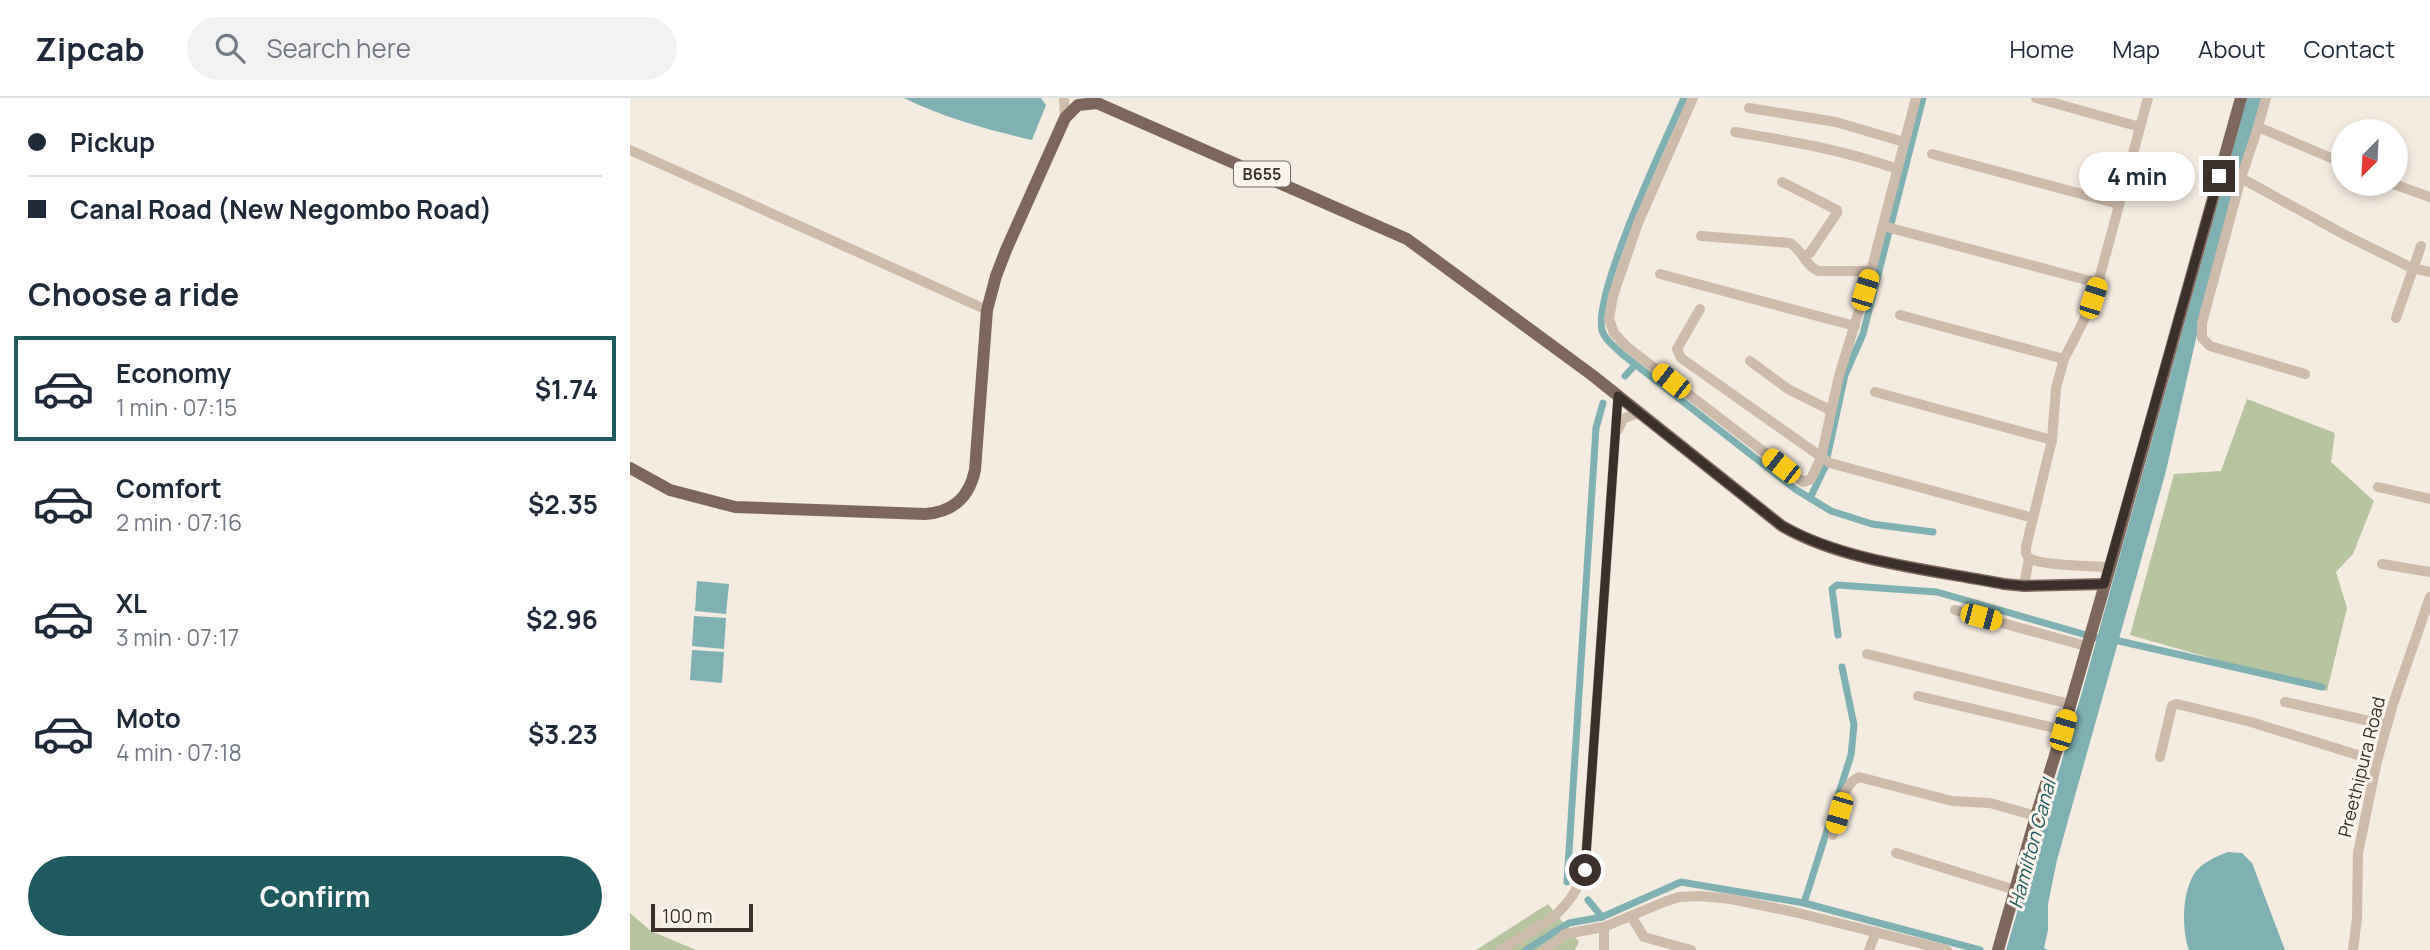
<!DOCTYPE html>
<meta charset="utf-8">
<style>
:root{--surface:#fff;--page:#f2f2f3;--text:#1f2937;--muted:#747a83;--line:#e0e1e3;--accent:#1f5a5e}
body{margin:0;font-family:Manrope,sans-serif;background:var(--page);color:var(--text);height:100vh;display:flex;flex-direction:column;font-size:26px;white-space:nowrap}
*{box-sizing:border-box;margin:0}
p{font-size:23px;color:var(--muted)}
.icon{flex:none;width:38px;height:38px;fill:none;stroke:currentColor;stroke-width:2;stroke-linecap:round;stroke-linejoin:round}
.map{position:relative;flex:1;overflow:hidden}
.panel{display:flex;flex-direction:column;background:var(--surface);width:630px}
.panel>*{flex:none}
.guide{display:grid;align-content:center;height:154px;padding:0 28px;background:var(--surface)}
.needle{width:46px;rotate:204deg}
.fabs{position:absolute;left:1701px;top:21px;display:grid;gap:14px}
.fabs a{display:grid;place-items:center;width:77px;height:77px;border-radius:50%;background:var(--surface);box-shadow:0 4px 10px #0003;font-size:35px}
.scale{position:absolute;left:21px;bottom:18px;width:102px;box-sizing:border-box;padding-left:7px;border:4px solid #3b302b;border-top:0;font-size:19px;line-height:24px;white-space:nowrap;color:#3b302b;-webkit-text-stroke:5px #fbf5ee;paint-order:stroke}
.end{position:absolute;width:32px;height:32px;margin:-16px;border:9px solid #3b302b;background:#fff;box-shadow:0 0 0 4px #fff}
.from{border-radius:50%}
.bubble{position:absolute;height:49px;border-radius:24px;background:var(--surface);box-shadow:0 4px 10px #0003;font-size:23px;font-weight:700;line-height:49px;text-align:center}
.car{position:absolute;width:21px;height:42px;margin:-21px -10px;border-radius:9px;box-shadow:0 0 5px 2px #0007;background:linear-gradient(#f5c518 24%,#345 0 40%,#f5c518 0 76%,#345 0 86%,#f5c518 0)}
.guide b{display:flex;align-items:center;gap:24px;height:66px;font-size:26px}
.guide b+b{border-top:2px solid var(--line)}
.guide i{width:18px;height:18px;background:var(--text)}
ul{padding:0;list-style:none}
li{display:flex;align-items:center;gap:21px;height:105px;margin:0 14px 10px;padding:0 14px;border:4px solid transparent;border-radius:0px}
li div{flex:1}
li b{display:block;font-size:26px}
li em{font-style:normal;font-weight:700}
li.current{border-color:var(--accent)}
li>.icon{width:63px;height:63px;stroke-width:1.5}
h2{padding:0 28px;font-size:32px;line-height:84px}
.primary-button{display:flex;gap:14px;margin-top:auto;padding:14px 28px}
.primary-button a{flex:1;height:80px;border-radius:42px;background:var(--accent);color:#fff;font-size:28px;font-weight:700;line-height:80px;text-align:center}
header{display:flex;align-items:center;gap:42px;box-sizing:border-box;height:98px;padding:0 35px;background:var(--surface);border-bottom:2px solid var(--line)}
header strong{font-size:33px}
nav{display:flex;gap:38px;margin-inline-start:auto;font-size:24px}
.search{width:490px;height:63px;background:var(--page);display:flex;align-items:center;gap:18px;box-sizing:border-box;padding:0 24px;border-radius:38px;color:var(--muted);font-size:26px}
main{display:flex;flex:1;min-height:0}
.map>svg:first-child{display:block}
</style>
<header>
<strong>Zipcab</strong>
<div class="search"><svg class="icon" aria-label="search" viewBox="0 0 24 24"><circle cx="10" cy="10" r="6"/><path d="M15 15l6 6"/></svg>Search here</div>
<nav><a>Home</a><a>Map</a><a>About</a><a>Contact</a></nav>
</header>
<main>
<section class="panel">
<div class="guide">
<b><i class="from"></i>Pickup</b>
<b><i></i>Canal Road (New Negombo Road)</b>
</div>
<h2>Choose a ride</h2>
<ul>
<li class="current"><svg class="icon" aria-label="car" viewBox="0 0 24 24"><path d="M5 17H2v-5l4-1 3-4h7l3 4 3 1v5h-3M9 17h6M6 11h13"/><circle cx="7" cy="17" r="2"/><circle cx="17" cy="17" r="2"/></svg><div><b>Economy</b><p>1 min · 07:15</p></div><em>$1.74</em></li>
<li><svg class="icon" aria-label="car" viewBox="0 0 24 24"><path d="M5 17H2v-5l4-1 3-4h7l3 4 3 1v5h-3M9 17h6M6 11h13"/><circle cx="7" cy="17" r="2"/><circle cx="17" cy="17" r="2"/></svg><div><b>Comfort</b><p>2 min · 07:16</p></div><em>$2.35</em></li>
<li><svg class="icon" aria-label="car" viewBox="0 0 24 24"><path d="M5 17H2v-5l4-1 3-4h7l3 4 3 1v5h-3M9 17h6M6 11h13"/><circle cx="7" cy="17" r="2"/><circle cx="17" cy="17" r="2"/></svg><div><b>XL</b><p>3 min · 07:17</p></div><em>$2.96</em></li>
<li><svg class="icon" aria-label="car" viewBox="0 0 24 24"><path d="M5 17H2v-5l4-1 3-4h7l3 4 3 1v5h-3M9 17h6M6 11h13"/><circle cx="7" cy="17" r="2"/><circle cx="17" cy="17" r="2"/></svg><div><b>Moto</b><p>4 min · 07:18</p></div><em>$3.23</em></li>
</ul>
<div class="primary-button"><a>Confirm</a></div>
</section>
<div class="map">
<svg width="1800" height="852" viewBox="0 0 1800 852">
<rect width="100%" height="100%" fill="#f4ebe1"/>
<g fill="#b8c4a0">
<path d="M1617,301L1705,335L1701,364L1744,403L1723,456L1706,474L1717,510L1697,593L1500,537L1544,376L1591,373Z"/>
<path d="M918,806L949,844L945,852H846Z"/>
<path d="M0,815L21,833L66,852H0Z"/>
</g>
<g fill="#7fb0b2">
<path d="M274,0H411L416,7L402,42C358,32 315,20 274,0Z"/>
<path d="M1617,0H1633L1577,192L1536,373L1427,762L1418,806V832L1414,850L1418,852H1376L1452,594Z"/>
<path d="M67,483L99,486L96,516L65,513Z"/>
<path d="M64,518L96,520L94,551L62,548Z"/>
<path d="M62,552L94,554L92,585L60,582Z"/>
<path d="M1598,754L1612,755L1622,765L1655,852H1559C1552,833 1552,798 1562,780C1568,766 1585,759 1598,754Z"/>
</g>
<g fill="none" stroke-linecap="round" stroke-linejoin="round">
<g stroke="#7fb0b2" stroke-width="7">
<path d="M1054,0C1036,41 963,195 972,232C974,241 985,249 992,256L1165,391L1201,413L1242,426L1303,434"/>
<path d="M995,278L1005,267"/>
<path d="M1180,400L1195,369L1215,277L1233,236L1293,0"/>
<path d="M1208,537L1202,491L1207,487L1307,494L1467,540L1489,543L1692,589"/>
<path d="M937,784L966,330L973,305"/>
<path d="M958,802L972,819"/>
<path d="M1174,805L1221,657L1224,627L1212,569"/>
<path d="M896,852L939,825L972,819L1051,784L1174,805L1350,852"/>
</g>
<g stroke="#cdbbac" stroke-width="10">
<path d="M434,0L435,20"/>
<path d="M1063,0L1008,125L983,198L979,221L984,235L997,249L1173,384L1181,381L1191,360L1209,278L1241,173L1286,0"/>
<path d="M1406,0L1510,29"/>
<path d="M1119,10L1206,24L1274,44"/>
<path d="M1628,29L1636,0"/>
<path d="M1105,34C1160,43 1214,52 1267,71"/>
<path d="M0,52L357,212"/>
<path d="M1302,56L1489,106"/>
<path d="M1611,80L1717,138L1782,170L1800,174"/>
<path d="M1152,84L1207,112V115L1180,155L1173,158"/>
<path d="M1763,86L1800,99"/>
<path d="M1253,128L1468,185"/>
<path d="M1071,138L1160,145C1172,152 1175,167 1188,173H1241"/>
<path d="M1030,176L1225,228"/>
<path d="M1070,211L1047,251L1051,260L1200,365L1403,420"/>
<path d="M1270,217L1434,261"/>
<path d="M1766,220L1791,148"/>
<path d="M1120,263L1158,291L1200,312"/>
<path d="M1675,276L1580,248L1572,240V225L1611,80L1628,29L1713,65"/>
<path d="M1245,294L1422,342"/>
<path d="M988,332L993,321L1009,314"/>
<path d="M1748,389L1800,401"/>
<path d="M1752,466L1800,474"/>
<path d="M1480,469C1463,468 1411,468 1399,460C1395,456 1396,454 1396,449L1422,342L1426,290L1434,261L1458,214L1468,185L1518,0"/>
<path d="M1394,488L1399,460"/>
<path d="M1325,512L1456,548"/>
<path d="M1237,556L1440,606"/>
<path d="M1288,598L1433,632"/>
<path d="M1655,604L1757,627"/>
<path d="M1530,659L1542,608L1547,606L1621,624L1747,663"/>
<path d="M1203,737C1208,719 1211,687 1229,679L1322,703L1360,705L1406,718"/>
<path d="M1266,755L1385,792"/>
<path d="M1001,818L1014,839L1061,852"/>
<path d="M974,829V852"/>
<path d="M870,852C908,829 940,817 955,772L988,298"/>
<path d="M915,852L935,836L974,829L1034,804L1049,799L1069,798L1101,801L1164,814L1317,852"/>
<path d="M1239,852L1246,834"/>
<path d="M1723,852L1727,820L1728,755L1747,663L1763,606L1800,499"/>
</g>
<g stroke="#7d675c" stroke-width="12">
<path d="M0,370L40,392L105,409L295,416C323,414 339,400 345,372L357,212L366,178L376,152L435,20L448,7L467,5L777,141L962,277L1152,428C1214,464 1303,472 1374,486L1394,488L1474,486"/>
<path d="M1368,852L1406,718L1433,632L1480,469L1611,0"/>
</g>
</g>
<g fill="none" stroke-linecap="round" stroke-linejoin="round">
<path stroke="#3b302b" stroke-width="9" d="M955,772L988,298L1152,428C1216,464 1302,472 1374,486L1394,488L1474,486L1589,78"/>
</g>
<g text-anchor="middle" stroke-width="6" stroke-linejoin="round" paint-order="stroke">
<rect fill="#fbf5ee" stroke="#756b66" stroke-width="2" x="604" y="63.5" width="56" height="25" rx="5"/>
<g font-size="16" font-weight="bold" fill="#3b302b">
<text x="632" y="82">B655</text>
</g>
<g font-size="18" fill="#3b302b" stroke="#fbf5ee">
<text transform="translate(1732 669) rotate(-76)" y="6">Preethipura Road</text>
</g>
<g font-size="19" font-style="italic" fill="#1f5a5e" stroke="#fbf5ee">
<text transform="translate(1402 746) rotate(-75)" y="7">Hamilton Canal</text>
</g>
</g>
</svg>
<div class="fabs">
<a><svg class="needle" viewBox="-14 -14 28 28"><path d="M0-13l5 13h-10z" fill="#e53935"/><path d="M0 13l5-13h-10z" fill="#747a83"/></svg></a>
</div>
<div class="scale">100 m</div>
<i class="end from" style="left:955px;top:772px"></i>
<i class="end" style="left:1589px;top:78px"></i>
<div class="bubble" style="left:1449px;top:54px;width:116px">4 min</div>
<i class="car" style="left:1235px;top:192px;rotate:17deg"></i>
<i class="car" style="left:1463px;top:200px;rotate:18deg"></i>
<i class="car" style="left:1041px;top:283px;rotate:308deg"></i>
<i class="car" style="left:1151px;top:368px;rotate:308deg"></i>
<i class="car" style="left:1351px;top:519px;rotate:105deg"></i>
<i class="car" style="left:1433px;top:632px;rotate:16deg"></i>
<i class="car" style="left:1209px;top:715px;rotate:196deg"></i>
</div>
</main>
